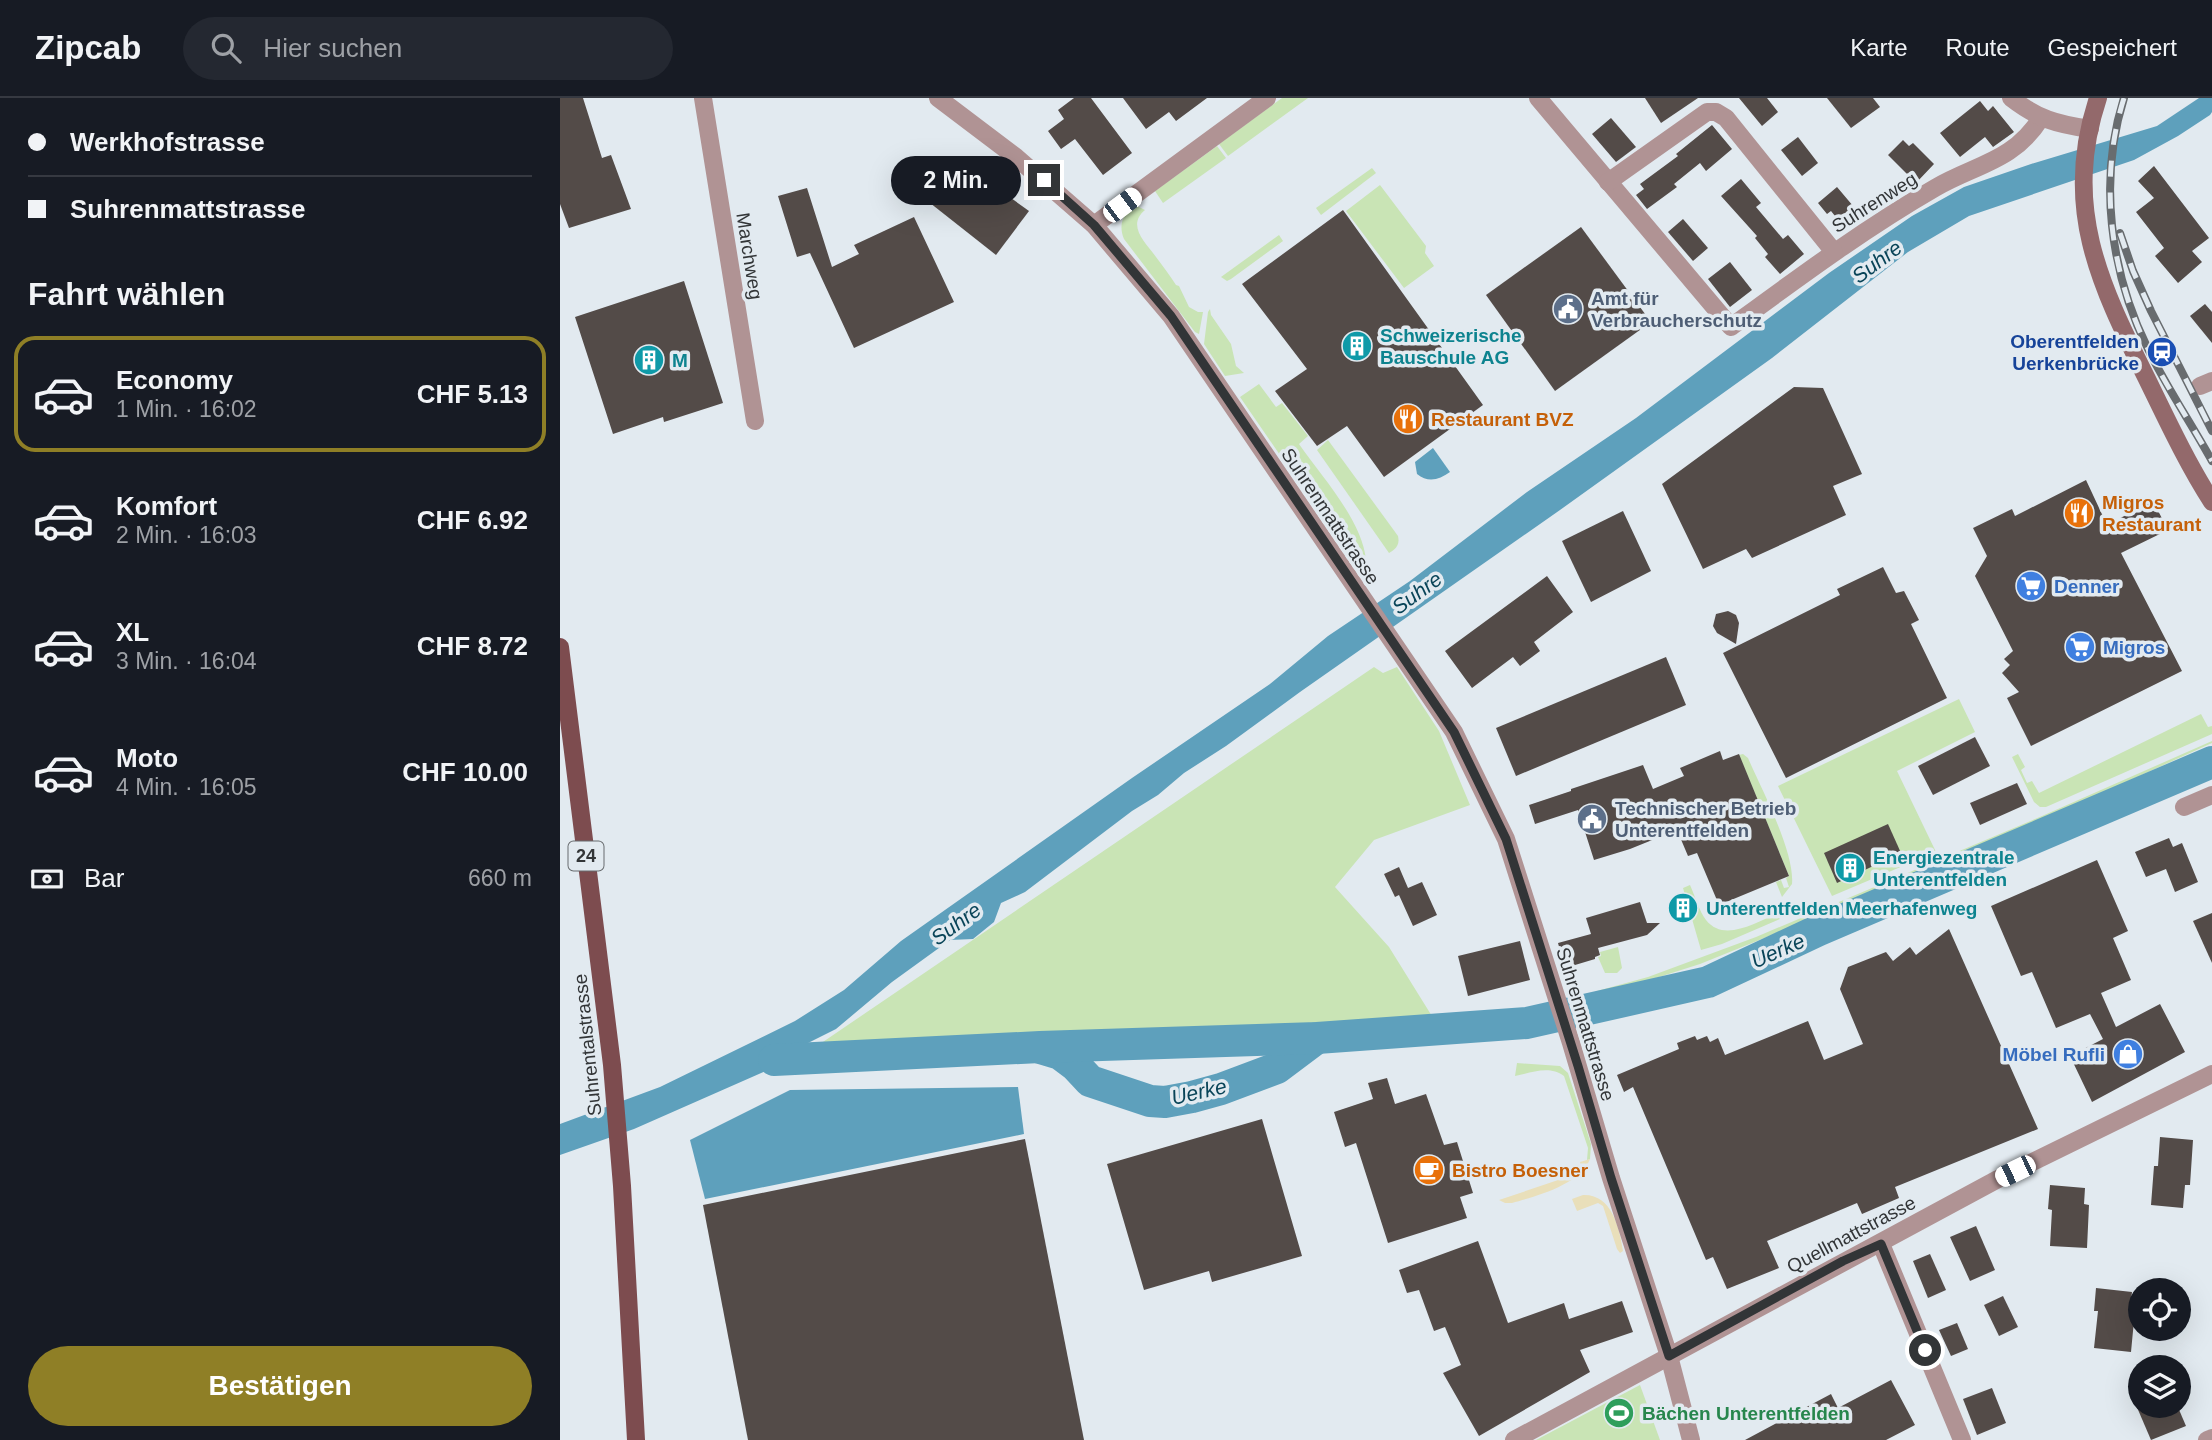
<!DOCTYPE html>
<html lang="de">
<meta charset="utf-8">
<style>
:root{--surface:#171b24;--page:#242831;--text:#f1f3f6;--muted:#9ea1a6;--line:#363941;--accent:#8f7f26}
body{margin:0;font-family:Helvetica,sans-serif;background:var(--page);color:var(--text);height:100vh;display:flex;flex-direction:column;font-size:26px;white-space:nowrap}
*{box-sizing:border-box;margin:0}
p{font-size:23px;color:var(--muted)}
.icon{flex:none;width:38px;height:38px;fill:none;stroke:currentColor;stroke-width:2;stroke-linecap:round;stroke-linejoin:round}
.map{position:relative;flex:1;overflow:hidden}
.drawer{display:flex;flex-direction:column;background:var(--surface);width:560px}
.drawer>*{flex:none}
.hud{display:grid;align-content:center;height:154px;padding:0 28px;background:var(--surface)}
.tools{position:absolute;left:1568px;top:1180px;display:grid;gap:14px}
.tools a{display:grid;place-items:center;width:63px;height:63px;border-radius:50%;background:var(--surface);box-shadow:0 7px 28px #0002;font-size:35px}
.end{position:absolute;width:32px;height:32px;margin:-16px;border:9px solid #323537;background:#fff;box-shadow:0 0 0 4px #fff}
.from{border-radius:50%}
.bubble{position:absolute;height:49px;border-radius:24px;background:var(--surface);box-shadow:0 7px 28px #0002;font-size:23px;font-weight:700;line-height:49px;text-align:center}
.car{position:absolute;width:21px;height:42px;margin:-21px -10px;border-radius:9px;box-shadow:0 0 5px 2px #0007;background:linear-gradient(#fff 24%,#345 0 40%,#fff 0 76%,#345 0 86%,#fff 0)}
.hud b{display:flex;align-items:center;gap:24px;height:66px;font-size:26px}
.hud b+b{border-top:2px solid var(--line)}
.hud i{width:18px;height:18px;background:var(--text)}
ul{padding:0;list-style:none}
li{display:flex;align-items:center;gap:21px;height:116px;margin:0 14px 10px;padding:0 14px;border:4px solid transparent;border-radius:21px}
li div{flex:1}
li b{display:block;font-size:26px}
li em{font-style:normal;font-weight:700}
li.on{border-color:var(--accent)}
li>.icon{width:63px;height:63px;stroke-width:1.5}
h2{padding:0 28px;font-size:32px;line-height:84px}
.pay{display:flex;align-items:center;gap:18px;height:77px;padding:0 28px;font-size:26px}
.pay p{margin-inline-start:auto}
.action{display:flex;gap:14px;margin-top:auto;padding:14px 28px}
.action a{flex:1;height:80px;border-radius:42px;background:var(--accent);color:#fff;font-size:28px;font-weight:700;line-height:80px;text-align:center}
header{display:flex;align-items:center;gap:42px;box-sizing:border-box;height:98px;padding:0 35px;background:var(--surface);border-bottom:2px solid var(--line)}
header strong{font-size:33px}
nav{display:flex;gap:38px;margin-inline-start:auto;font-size:24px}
.search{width:490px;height:63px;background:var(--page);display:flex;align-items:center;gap:18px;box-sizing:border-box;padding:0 24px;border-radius:38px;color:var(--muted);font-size:26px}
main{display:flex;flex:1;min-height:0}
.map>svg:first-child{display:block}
</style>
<header>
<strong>Zipcab</strong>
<div class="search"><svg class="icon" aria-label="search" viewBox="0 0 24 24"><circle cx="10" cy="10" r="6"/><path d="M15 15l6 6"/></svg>Hier suchen</div>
<nav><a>Karte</a><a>Route</a><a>Gespeichert</a></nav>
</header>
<main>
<section class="drawer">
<div class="hud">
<b><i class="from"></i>Werkhofstrasse</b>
<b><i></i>Suhrenmattstrasse</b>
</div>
<h2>Fahrt wählen</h2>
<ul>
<li class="on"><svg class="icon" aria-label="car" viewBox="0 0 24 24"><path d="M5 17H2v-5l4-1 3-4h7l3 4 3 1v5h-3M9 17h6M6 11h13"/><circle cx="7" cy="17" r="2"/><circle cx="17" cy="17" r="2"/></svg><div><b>Economy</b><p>1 Min. · 16:02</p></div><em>CHF 5.13</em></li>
<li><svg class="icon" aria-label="car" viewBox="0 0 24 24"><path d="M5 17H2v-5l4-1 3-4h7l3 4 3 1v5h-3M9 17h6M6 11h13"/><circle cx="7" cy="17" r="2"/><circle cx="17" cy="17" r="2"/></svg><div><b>Komfort</b><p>2 Min. · 16:03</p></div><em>CHF 6.92</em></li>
<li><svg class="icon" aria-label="car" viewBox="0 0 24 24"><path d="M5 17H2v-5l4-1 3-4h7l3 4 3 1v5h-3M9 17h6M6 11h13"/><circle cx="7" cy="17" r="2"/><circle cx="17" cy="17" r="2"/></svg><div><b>XL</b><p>3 Min. · 16:04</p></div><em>CHF 8.72</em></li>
<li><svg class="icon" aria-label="car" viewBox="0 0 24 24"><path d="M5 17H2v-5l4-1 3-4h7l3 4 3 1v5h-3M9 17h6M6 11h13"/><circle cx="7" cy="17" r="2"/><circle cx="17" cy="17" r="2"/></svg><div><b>Moto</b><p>4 Min. · 16:05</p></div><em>CHF 10.00</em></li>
</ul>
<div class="pay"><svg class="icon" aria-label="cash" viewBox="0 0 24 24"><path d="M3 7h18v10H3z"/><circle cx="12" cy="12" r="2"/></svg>Bar<p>660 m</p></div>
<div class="action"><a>Bestätigen</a></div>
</section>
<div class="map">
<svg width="1652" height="1342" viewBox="0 0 1652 1342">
<rect width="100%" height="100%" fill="#e2eaf0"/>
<g fill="#c9e4b5">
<path d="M722,0H748L668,58L659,46Z"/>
<path d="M657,48L666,60L603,105L595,93Z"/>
<path d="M812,70L816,75L761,117L756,110Z"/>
<path d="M820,87L866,148L865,155L874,168L844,190L786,113Z"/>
<path d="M575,107L585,112C566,128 586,145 596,159C603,168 610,178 616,187L619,188L629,209L638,214H643L639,236L635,234L564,141C558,126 563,116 575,107Z"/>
<path d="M719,137L723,143L671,181L667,183L661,179Z"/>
<path d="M650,211L651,217L671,246L676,268L684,275L665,278L644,246L648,214Z"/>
<path d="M699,286L716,309L722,305L748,338L739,346C762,379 802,422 806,462L795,460L786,453L680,299Z"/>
<path d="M768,342L838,438C840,447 836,451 829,455L757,352Z"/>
<path d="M814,569L823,575L837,569L879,633L910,707L814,742L775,789L829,849L875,923L257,948Z"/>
<path d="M1399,601L1415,634L1337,673L1376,754L1272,798L1218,688Z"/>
<path d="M1641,616L1648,629L1652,628V636L1486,709H1480L1474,704L1452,659L1458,656L1465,669L1461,672L1467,685L1472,683L1479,695Z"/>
<path d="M1652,643V645L1485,721L1197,843L1140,866L1033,900L1037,893L1088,879L1196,839L1482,718Z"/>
<path d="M1183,656L1188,660C1201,690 1235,754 1232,786L1222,799L1216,784L1221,782L1224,790L1229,789L1226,780L1229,778L1179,657Z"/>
<path d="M1130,787C1135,798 1139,813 1146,822C1164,845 1196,824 1217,816L1220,821L1162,846L1141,852L1123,790Z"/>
<path d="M1058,849L1062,870L1057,875H1045L1038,859L1041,858L1040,854Z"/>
<path d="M957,965L1000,968L1008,975L1031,1046L1030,1061L1027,1062L1028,1050L1004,978C989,967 971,975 955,978Z"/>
<path d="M1080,1287L1100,1342H976Z"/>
</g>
<g fill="#e9dfba">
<path d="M1030,1061C1020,1087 976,1098 952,1105H945L939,1102L1016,1076L1021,1068L1020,1064Z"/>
<path d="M1023,1097C1052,1096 1059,1129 1063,1153L1060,1155L1057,1151L1043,1108L1038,1105L1017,1113L1012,1101Z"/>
</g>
<g fill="#5ea0bc">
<path d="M1639,0H1652V14L1650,17L1618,38L1574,62L1409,118L1348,154L1212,260L1000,412L740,594L666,648L624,675L598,697L572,713L465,794L441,805L434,824L413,841L390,842L332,884L276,931L214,962L210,971L74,1031L0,1057V1026L100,989L235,923L284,892L341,843L572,680L710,586L768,538L850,483L967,394L1076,320L1269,175L1352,118L1404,89L1471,66L1597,28Z"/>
<path d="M873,350L890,374C879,382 868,385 857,376L855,364Z"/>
<path d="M458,989L464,1036L145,1101L130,1042L230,992Z"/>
</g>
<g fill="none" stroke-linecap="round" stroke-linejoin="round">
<g stroke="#5ea0bc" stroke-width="32">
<path d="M480,950L500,956L516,968L530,983L590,1003L605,1004L632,999L661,991L717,970L757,940"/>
<path d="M214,962L480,949L757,940L967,925L1148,884L1259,832L1652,664"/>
</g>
</g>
<g fill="#534b48">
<path d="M0,0H23L42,60L51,57L71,111L9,130L0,106Z"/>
<path d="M514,0H531L572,55L543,77L515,41L501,51L488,33L504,21L498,12Z"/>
<path d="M563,0H647L616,23L609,14L586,31Z"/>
<path d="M1085,0H1138L1101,25Z"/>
<path d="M1179,0H1207L1218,14L1202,28Z"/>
<path d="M1267,0H1313L1320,9L1291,30Z"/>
<path d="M1420,3L1428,13L1433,8L1454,34L1433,49L1425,39L1400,59L1380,35Z"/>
<path d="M1051,20L1076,49L1056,64L1032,36Z"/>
<path d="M1152,27L1172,51L1146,73L1140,65L1114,86L1117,89L1087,111L1076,97L1084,91L1080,86L1118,58L1116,56Z"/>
<path d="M1238,39L1258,65L1242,78L1221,52Z"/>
<path d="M1343,42L1349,48L1353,45L1374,66L1356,85L1328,57Z"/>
<path d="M394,59L469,113L436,157L365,101Z"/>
<path d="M1594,68L1649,140L1632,153L1642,164L1618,185L1595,158L1604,150L1576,114L1594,100L1578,83Z"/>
<path d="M1181,81L1201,105L1196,109L1223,141L1228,137L1244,156L1220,176L1205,159L1208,156L1195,140L1197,138L1161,98Z"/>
<path d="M1277,89L1299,115L1283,128L1271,113L1267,116L1258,105Z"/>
<path d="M247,90L272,169L299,156L294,147L354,119L394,204L294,250L250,155L237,159L218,98Z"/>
<path d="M783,112L923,307L824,379L787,328L757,348L715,293L747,271L682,186Z"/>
<path d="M1123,121L1148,150L1133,163L1108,134Z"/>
<path d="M1021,129L1091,224L995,293L926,197Z"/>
<path d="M1170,164L1192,192L1170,209L1148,181Z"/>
<path d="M124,183L163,305L104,324L103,319L53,336L15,219Z"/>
<path d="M1645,206L1652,214V245L1630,218Z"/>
<path d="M1234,289L1263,290L1302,376L1273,388L1286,417L1192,460L1186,451L1143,471L1102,386Z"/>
<path d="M1526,382L1547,427L1593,403L1608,432L1561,455L1622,573L1471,648L1447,600L1459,594L1442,575L1450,567L1444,561L1453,553L1415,478L1427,458L1413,430L1452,411L1455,418Z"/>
<path d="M1063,413L1091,473L1031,504L1002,443Z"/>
<path d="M1323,469L1336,495L1344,493L1359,522L1351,526L1387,600L1226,680L1163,555L1280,497L1277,491Z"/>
<path d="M987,478L1013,514L974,544L980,553L960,568L953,559L912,590L885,553Z"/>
<path d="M1168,513L1176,517L1179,525L1176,546L1157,535L1153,528L1156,516Z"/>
<path d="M1106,559L1126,607L956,678L936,630Z"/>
<path d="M1415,639L1430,668L1373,697L1358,668Z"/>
<path d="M1160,653L1163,662L1179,656L1229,778L1159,807L1137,755L1128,758L1117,732L1070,751L1034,762L1018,712L975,726L969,707L1011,693V691L1083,667L1093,691L1124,678L1120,670Z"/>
<path d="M1457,685L1467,706L1420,727L1410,705Z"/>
<path d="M1328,726L1341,755L1277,785L1264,755Z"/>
<path d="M1609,740L1613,749L1622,745L1638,784L1615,794L1606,771L1586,779L1575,754Z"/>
<path d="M1537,762L1568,833L1553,840L1571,882L1541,895L1556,929L1600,906L1625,954L1532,1004L1510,958L1543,941L1530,916L1496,930L1472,874L1461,878L1431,808Z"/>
<path d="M839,769L848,790L862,784L877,817L853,828L839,797L835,799L824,776Z"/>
<path d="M1080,804L1087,825H1100L1087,837L1038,850L1040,857L1035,859V861L1005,870L998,845L1031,836L1026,820Z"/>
<path d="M1652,815V865L1633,823Z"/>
<path d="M1389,831L1478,1031L1335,1089L1339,1100L1302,1116L1297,1105L1207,1143L1219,1170L1167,1191L1153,1159L1146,1162L1073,989L1064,994L1057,977L1119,951L1117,945L1135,938L1137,942L1147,938L1150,944L1158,940L1165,957L1248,923L1264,962L1303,946L1280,891L1288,869L1326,854L1333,863L1350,849L1356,857Z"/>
<path d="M960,843L970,882L908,898L898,858Z"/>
<path d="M827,980L835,1006L866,996L884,1047L897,1044L913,1095L900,1099L907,1120L828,1145L796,1045L785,1049L774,1014L813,1001L808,985Z"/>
<path d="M702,1021L742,1158L652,1184L649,1173L584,1192L547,1066Z"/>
<path d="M1600,1039L1633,1042L1630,1087H1625L1623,1110L1591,1107L1594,1068H1598Z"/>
<path d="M465,1041L524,1342H188L143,1107Z"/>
<path d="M1490,1087L1525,1090L1524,1106L1529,1107L1527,1150L1490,1148L1492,1112L1488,1111Z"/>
<path d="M1416,1128L1435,1172L1410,1183L1390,1139Z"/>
<path d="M918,1143L948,1225L1004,1205L1009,1221L1062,1203L1073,1234L1020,1252L1030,1274L919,1338L883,1275L901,1267L885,1229L874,1233L859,1192L847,1195L839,1172Z"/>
<path d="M1370,1156L1386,1192L1368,1200L1353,1163Z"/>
<path d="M1536,1190L1572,1194L1570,1211L1575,1212L1571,1254L1534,1250L1538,1213H1534Z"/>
<path d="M1443,1198L1458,1229L1439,1238L1424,1207Z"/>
<path d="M1397,1225L1408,1251L1391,1258L1379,1232Z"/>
<path d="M1331,1282L1355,1327L1326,1342H1185L1271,1296L1278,1310Z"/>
<path d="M1432,1290L1446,1325L1417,1337L1403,1301Z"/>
<path d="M1576,1307H1617L1626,1328L1591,1342Z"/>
</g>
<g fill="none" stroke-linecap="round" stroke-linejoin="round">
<g stroke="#b09394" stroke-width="18">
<path d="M143,0L195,323"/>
<path d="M978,0L1171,229C1238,180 1304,131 1375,90C1416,66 1453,64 1481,20"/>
<path d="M1451,0C1478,21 1496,26 1530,31"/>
<path d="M1048,84L1147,14H1156L1166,20L1274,154"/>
<path d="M534,127L707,0"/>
<path d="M1640,288L1652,283"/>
<path d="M1624,709L1652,697"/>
<path d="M1321,1146L1402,1342"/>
<path d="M954,1342L1438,1081L1652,976"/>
<path d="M1647,1342L1652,1340"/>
</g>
<path stroke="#b09394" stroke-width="18" d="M378,0L456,59L534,127L611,218L894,634L946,741L1011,945L1051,1080L1109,1258L1131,1342"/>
<path stroke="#93696b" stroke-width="18" d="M1538,0C1502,108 1539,185 1587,281C1607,322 1627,365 1652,404"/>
<path stroke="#7d4c4f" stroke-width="18" d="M0,549L52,967L62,1088L76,1342"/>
<g stroke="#686c6f" stroke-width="8">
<g id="rail">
<path d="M1564,0C1538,82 1550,174 1588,251C1607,290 1631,325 1652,363"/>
<path d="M1560,135L1573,173L1591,213L1652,333"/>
</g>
</g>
<use href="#rail" stroke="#e2eaf0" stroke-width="5" stroke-dasharray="16" stroke-linecap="butt"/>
</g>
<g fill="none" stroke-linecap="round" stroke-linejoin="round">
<path stroke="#323537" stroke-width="9" d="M484,82L534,127L611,218L894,634L946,741L1018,968L1051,1080L1109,1258L1283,1163L1321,1146L1365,1252"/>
</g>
<defs>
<g id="civic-disc" transform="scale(1.575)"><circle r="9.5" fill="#5c6f8a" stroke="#e2eaf0"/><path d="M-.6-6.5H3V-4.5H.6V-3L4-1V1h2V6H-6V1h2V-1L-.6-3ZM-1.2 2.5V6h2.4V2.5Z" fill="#fff"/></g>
<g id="building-disc" transform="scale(1.575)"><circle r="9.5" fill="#0f9aa8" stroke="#e2eaf0"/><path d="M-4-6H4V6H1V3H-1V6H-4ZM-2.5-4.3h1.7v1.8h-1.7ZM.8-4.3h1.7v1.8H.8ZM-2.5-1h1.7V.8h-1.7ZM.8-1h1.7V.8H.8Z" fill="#fff"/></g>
<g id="station-disc" transform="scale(1.575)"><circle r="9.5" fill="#1a4fb4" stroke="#e2eaf0"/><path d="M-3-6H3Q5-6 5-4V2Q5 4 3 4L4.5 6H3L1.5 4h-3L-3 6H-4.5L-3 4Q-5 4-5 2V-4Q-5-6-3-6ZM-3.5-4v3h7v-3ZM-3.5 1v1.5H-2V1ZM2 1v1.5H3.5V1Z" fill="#fff"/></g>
<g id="restaurant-disc" transform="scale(1.575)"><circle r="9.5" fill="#e8710a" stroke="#e2eaf0"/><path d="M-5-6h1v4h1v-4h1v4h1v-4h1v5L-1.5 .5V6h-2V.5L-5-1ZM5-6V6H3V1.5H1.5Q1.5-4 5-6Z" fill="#fff"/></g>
<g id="supermarket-disc" transform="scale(1.575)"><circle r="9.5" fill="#3f7fe0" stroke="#e2eaf0"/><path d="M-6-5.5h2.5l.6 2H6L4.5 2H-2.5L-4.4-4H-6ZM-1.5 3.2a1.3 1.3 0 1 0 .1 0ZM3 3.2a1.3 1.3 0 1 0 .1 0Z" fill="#fff"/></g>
<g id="shop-disc" transform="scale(1.575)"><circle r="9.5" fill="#3f7fe0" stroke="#e2eaf0"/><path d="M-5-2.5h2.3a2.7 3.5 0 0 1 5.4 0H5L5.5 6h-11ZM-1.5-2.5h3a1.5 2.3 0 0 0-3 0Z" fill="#fff"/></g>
<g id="cafe-disc" transform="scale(1.575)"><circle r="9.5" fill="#e8710a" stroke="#e2eaf0"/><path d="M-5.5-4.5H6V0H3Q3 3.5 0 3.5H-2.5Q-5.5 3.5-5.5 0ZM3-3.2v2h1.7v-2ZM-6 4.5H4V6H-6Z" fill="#fff"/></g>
<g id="stadium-disc" transform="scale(1.575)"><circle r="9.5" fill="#2e9e5b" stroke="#e2eaf0"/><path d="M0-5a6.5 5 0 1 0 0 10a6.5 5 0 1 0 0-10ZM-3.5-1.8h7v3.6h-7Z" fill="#fff"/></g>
</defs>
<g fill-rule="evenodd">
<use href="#civic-disc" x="1008" y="211"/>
<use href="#building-disc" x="797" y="248"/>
<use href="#station-disc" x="1602" y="254"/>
<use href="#building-disc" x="89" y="262"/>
<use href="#restaurant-disc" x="848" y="321"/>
<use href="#restaurant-disc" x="1519" y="415"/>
<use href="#supermarket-disc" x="1471" y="488"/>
<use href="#supermarket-disc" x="1520" y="549"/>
<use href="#civic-disc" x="1032" y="721"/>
<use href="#building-disc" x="1290" y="770"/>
<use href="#building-disc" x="1123" y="810"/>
<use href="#shop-disc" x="1568" y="956"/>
<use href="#cafe-disc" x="869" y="1072"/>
<use href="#stadium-disc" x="1059" y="1315"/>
</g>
<g text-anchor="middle" stroke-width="7" stroke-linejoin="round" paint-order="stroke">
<rect fill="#e2eaf0" stroke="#676b6e" stroke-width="2" x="8.5" y="743.5" width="35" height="29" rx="5"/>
<g font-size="18" font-weight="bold" fill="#323537">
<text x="26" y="764">24</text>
</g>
<g font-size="19" fill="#323537" stroke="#e2eaf0">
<text transform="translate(1314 104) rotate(-32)" y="7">Suhrenweg</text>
<text transform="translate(190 158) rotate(81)" y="7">Marchweg</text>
<text transform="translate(771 418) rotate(56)" y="7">Suhrenmattstrasse</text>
<text transform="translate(1026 926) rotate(73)" y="7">Suhrenmattstrasse</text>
<text transform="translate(27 947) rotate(-96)" y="7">Suhrentalstrasse</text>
<text transform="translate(1291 1136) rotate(-28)" y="7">Quellmattstrasse</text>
</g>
<g font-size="19" font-weight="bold" fill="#4e5e75" stroke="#e2eaf0" text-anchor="start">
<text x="1031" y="207">Amt für<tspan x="1031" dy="22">Verbraucherschutz</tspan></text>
<text x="1055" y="717">Technischer Betrieb<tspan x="1055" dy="22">Unterentfelden</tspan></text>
</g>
<g font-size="19" font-weight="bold" fill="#0d838f" stroke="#e2eaf0" text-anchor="start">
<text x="820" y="244">Schweizerische<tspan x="820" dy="22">Bauschule AG</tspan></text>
<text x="112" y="269">M</text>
<text x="1313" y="766">Energiezentrale<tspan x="1313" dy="22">Unterentfelden</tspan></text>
<text x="1146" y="817">Unterentfelden Meerhafenweg</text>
</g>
<g font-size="19" font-weight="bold" fill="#164399" stroke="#e2eaf0" text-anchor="end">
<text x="1579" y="250">Oberentfelden<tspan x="1579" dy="22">Uerkenbrücke</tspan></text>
</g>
<g font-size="19" font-weight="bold" fill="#c56008" stroke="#e2eaf0" text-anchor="start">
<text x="871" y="328">Restaurant BVZ</text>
<text x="1542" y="411">Migros<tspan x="1542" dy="22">Restaurant</tspan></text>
<text x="892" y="1079">Bistro Boesner</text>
</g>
<g font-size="19" font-weight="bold" fill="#366cbe" stroke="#e2eaf0" text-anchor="start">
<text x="1494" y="495">Denner</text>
<text x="1543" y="556">Migros</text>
<text x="1545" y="963" text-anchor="end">Möbel Rufli</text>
</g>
<g font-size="19" font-weight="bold" fill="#27864d" stroke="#e2eaf0" text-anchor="start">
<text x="1082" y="1322">Bächen Unterentfelden</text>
</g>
<g font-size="21" font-style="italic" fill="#094458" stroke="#e2eaf0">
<text transform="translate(1317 164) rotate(-37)" y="7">Suhre</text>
<text transform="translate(857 495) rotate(-36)" y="7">Suhre</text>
<text transform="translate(396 826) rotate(-36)" y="7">Suhre</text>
<text transform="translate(1218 853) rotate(-24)" y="7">Uerke</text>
<text transform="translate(639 994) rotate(-13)" y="7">Uerke</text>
</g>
</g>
</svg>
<div class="tools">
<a><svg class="icon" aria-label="locate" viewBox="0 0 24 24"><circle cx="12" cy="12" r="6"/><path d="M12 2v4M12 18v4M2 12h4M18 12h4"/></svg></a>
<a><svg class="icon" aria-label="layers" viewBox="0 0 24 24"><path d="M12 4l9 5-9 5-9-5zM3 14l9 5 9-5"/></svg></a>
</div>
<i class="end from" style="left:1365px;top:1252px"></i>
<i class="end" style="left:484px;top:82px"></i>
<div class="bubble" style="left:331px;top:58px;width:130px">2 Min.</div>
<i class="car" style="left:562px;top:107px;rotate:53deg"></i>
<i class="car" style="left:1455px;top:1073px;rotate:244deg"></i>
</div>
</main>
